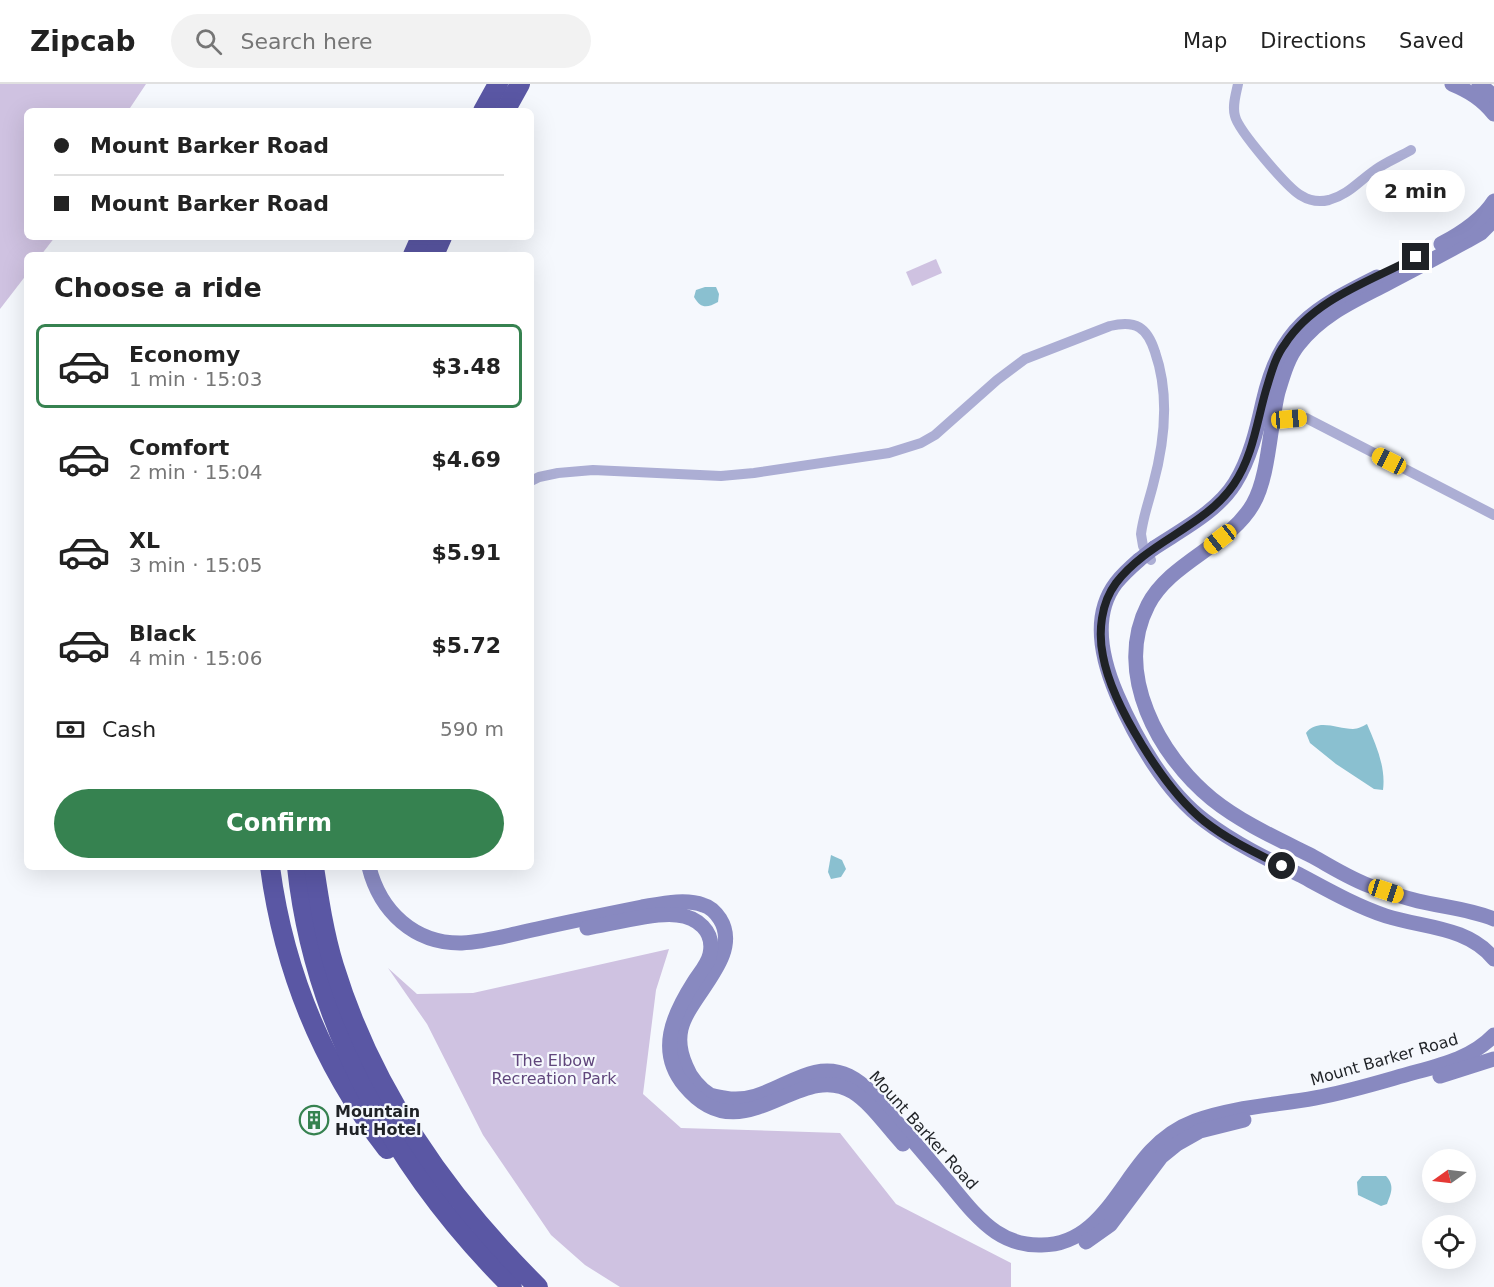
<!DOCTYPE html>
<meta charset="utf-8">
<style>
:root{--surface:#fff;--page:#f2f2f2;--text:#222;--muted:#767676;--line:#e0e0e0;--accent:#368250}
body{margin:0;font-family:"DejaVu Sans",sans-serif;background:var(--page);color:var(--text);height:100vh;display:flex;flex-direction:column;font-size:22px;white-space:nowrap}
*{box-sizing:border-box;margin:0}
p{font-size:20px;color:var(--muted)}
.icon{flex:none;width:33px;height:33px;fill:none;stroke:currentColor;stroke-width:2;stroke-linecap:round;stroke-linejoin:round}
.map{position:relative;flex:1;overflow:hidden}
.sheet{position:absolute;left:24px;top:168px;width:510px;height:618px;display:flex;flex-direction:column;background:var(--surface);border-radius:9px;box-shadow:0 6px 24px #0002}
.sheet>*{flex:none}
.hud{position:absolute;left:24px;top:24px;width:510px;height:132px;border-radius:9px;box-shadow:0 6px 24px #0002;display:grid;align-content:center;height:132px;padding:0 30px;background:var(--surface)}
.needle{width:39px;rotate:256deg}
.fabs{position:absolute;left:1422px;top:1065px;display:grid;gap:12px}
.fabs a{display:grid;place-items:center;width:54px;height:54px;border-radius:50%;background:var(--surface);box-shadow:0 6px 24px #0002;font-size:30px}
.end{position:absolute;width:27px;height:27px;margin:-14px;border:8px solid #1f2226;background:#fff;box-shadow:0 0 0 3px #fff}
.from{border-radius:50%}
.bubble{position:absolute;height:42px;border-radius:21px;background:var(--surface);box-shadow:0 6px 24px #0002;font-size:20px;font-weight:600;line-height:42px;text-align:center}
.car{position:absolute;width:18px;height:36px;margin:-18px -9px;border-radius:8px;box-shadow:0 0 4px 2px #0007;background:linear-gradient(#f5c518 24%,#345 0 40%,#f5c518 0 76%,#345 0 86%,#f5c518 0)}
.hud b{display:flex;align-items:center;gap:21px;height:57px;font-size:22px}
.hud b+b{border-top:2px solid var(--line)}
.hud i{width:15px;height:15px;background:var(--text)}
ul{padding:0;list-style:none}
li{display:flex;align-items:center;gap:18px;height:84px;margin:0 12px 9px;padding:0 18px;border:3px solid transparent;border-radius:9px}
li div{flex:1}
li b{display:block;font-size:22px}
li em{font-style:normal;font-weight:600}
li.active{border-color:var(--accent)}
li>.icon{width:54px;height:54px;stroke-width:1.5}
h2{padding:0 30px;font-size:27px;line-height:72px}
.pay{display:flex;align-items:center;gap:15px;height:66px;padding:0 30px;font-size:22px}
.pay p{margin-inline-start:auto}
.primary-button{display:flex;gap:12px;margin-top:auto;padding:12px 30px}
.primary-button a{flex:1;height:69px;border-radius:36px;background:var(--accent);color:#fff;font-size:24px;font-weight:600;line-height:69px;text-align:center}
header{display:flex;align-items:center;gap:36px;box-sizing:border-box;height:84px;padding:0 30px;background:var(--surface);border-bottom:2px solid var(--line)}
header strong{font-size:28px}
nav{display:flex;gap:33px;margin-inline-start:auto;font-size:21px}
.search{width:420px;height:54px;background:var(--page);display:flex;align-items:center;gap:15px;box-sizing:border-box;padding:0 21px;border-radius:33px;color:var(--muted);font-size:22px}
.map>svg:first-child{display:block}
</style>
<header>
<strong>Zipcab</strong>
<div class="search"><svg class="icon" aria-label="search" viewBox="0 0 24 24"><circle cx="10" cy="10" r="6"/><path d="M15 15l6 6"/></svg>Search here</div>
<nav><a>Map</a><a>Directions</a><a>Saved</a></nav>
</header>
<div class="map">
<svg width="1494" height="1203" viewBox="0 0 1494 1203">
<rect width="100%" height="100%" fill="#f5f8fd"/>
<g fill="#cfc2e1">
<path d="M0,0H146L128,27H27V153H55L41,171H27V190L0,225Z"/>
<path d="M936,175L942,189L912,202L906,188Z"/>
<path d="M669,865L656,906L643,1010L681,1044L840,1049L896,1120L1011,1179V1203H620L585,1181L551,1151L483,1051L427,940L388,884L417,910L473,909Z"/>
</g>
<g fill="#8ac0d0">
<path d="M705,203H716L719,210L718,218C707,224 701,225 694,213L696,206Z"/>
<path d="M1367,640C1376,661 1386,683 1383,706L1374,705L1336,680L1310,659L1306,649C1318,634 1337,645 1353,645C1358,645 1363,642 1367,640Z"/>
<path d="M831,771L842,776L846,785L841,793L831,795L828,788Z"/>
<path d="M1362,1092H1386C1395,1102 1391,1109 1387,1120L1381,1122L1358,1111L1357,1098Z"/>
</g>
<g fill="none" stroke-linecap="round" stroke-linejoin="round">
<g stroke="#acaed4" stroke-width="10">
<path d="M1238,0C1236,10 1232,22 1235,32C1238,46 1289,106 1302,112C1310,117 1320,118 1329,116C1348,111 1359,97 1375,86C1386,78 1399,73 1411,66"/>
<path d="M1266,337L1306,334L1494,431"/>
<path d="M531,397L539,393L558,389L593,386L721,392L754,389L889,369L921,359L935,351L997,296L1025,275L1110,242C1136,236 1147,243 1155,268C1170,311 1165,357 1153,401C1149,417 1143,433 1141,450L1143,462L1151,476"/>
</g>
<g stroke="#8889c0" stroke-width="15">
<path d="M1452,0C1469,7 1482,15 1494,30"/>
<path d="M1479,0L1494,12"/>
<path d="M1494,136L1481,149L1467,157C1441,171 1415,185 1388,199C1356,216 1322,230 1299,260C1288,273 1283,292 1278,308C1270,340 1269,393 1253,420C1229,462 1170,478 1148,521C1113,589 1159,672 1212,715C1242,739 1278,755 1312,772C1332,783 1352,796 1373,803C1387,808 1402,813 1418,817C1443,823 1469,825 1494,835"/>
<path d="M1441,160C1460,150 1482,136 1494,117"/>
<path d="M1154,464C1181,446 1217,428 1235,399C1250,375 1257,345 1263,318C1280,243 1313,225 1377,193"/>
<path d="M1139,476C1131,483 1123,490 1116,499C1091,532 1102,576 1117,611C1136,655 1166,708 1205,737C1234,759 1267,775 1300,791C1328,806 1356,822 1386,832C1423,844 1467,842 1494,875"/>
<path d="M369,783C380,827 414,860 462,859C487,858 513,850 537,845C572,837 607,830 642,823C660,820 685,814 703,821C711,823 716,829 720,835C743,872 689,911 681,945C678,958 681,971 686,982C690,993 700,1005 710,1011C714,1012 722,1014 725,1014C771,1023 805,971 849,992C867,1001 881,1019 893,1034C912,1055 930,1077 948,1098C962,1115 977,1135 996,1148C1008,1156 1024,1161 1039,1161C1097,1163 1118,1102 1151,1067C1163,1054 1179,1043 1195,1037C1233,1023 1276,1021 1315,1014C1348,1008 1380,998 1412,989C1442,981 1472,974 1494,951"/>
<path d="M587,844C610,840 655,828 677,831C697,833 715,847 710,870C708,880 699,890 694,898C673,931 656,967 685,1002C743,1072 799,974 853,1008C872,1020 887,1043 903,1060"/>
<path d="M1440,992L1494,975"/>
<path d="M1086,1158L1110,1141L1161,1073L1177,1060L1200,1047L1244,1036"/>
</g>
<g stroke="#5a57a4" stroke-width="20">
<path d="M483,27L498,0"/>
<path d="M505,27L520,0"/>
<path d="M413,171L421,153"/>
<path d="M434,171L442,153"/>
<path d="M270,783C284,887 323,982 387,1065"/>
<path d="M297,783C314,944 399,1091 512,1203"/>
<path d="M314,783C319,816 324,849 334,882C372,1006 446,1112 538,1203"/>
</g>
<path stroke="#8889c0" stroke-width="15" d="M1139,476L1154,464"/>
</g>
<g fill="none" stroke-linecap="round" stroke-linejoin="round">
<path stroke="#1f2226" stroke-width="8" d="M1282,782C1256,769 1228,756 1204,737C1165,706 1112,621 1103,572C1098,548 1101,519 1116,499C1148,457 1205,443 1234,400C1253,372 1257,337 1266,306C1271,290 1275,273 1285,260C1314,215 1371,197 1416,173"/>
</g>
<defs>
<g id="building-ring" transform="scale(1.5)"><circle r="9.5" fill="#f5f8fd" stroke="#368250" stroke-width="1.5"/><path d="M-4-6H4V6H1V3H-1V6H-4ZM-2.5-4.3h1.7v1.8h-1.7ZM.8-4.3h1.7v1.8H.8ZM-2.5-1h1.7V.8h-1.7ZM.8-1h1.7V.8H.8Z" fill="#368250"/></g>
</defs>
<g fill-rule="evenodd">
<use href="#building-ring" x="314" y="1036"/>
</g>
<g text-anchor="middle" stroke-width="4.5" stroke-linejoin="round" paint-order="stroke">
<g font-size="16" fill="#1f2226" stroke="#f5f8fd">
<text transform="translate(1384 975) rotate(-16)" y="6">Mount Barker Road</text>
<text transform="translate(924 1046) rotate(48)" y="6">Mount Barker Road</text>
</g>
<g font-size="16" fill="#60467c" stroke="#f5f8fd">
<text x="554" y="982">The Elbow<tspan x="554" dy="18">Recreation Park</tspan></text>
</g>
<g font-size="16" font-weight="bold" fill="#1f2226" stroke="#f5f8fd" text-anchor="start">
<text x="335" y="1033">Mountain<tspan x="335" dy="18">Hut Hotel</tspan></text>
</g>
</g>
</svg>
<div class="fabs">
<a><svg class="needle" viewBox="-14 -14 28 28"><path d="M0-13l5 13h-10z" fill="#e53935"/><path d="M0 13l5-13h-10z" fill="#767676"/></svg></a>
<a><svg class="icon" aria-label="locate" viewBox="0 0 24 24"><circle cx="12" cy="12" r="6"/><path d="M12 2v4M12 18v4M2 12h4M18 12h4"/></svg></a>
</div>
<i class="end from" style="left:1282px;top:782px"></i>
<i class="end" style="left:1416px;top:173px"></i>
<div class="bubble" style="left:1366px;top:86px;width:99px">2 min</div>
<i class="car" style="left:1289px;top:335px;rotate:85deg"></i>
<i class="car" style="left:1389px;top:377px;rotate:297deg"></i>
<i class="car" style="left:1220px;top:455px;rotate:232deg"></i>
<i class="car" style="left:1386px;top:807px;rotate:108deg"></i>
<div class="hud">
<b><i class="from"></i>Mount Barker Road</b>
<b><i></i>Mount Barker Road</b>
</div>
<section class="sheet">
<h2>Choose a ride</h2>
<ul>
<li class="active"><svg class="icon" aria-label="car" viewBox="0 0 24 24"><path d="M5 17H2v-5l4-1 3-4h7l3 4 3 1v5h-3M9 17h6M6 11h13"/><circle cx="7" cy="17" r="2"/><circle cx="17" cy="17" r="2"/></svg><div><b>Economy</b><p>1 min · 15:03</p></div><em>$3.48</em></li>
<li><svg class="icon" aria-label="car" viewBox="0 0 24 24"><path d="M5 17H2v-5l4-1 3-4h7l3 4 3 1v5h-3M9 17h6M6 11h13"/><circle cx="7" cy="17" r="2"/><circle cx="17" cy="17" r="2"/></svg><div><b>Comfort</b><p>2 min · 15:04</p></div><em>$4.69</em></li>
<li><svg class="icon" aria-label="car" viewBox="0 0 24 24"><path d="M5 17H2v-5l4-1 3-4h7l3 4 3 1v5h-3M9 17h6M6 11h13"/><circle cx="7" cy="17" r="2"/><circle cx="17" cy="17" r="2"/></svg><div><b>XL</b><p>3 min · 15:05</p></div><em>$5.91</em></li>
<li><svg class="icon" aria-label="car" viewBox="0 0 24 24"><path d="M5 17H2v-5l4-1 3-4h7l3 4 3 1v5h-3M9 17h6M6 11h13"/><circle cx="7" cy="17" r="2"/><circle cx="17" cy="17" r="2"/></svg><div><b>Black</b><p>4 min · 15:06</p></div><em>$5.72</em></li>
</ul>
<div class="pay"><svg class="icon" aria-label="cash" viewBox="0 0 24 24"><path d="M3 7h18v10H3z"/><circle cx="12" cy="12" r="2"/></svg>Cash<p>590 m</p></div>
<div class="primary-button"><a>Confirm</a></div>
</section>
</div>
